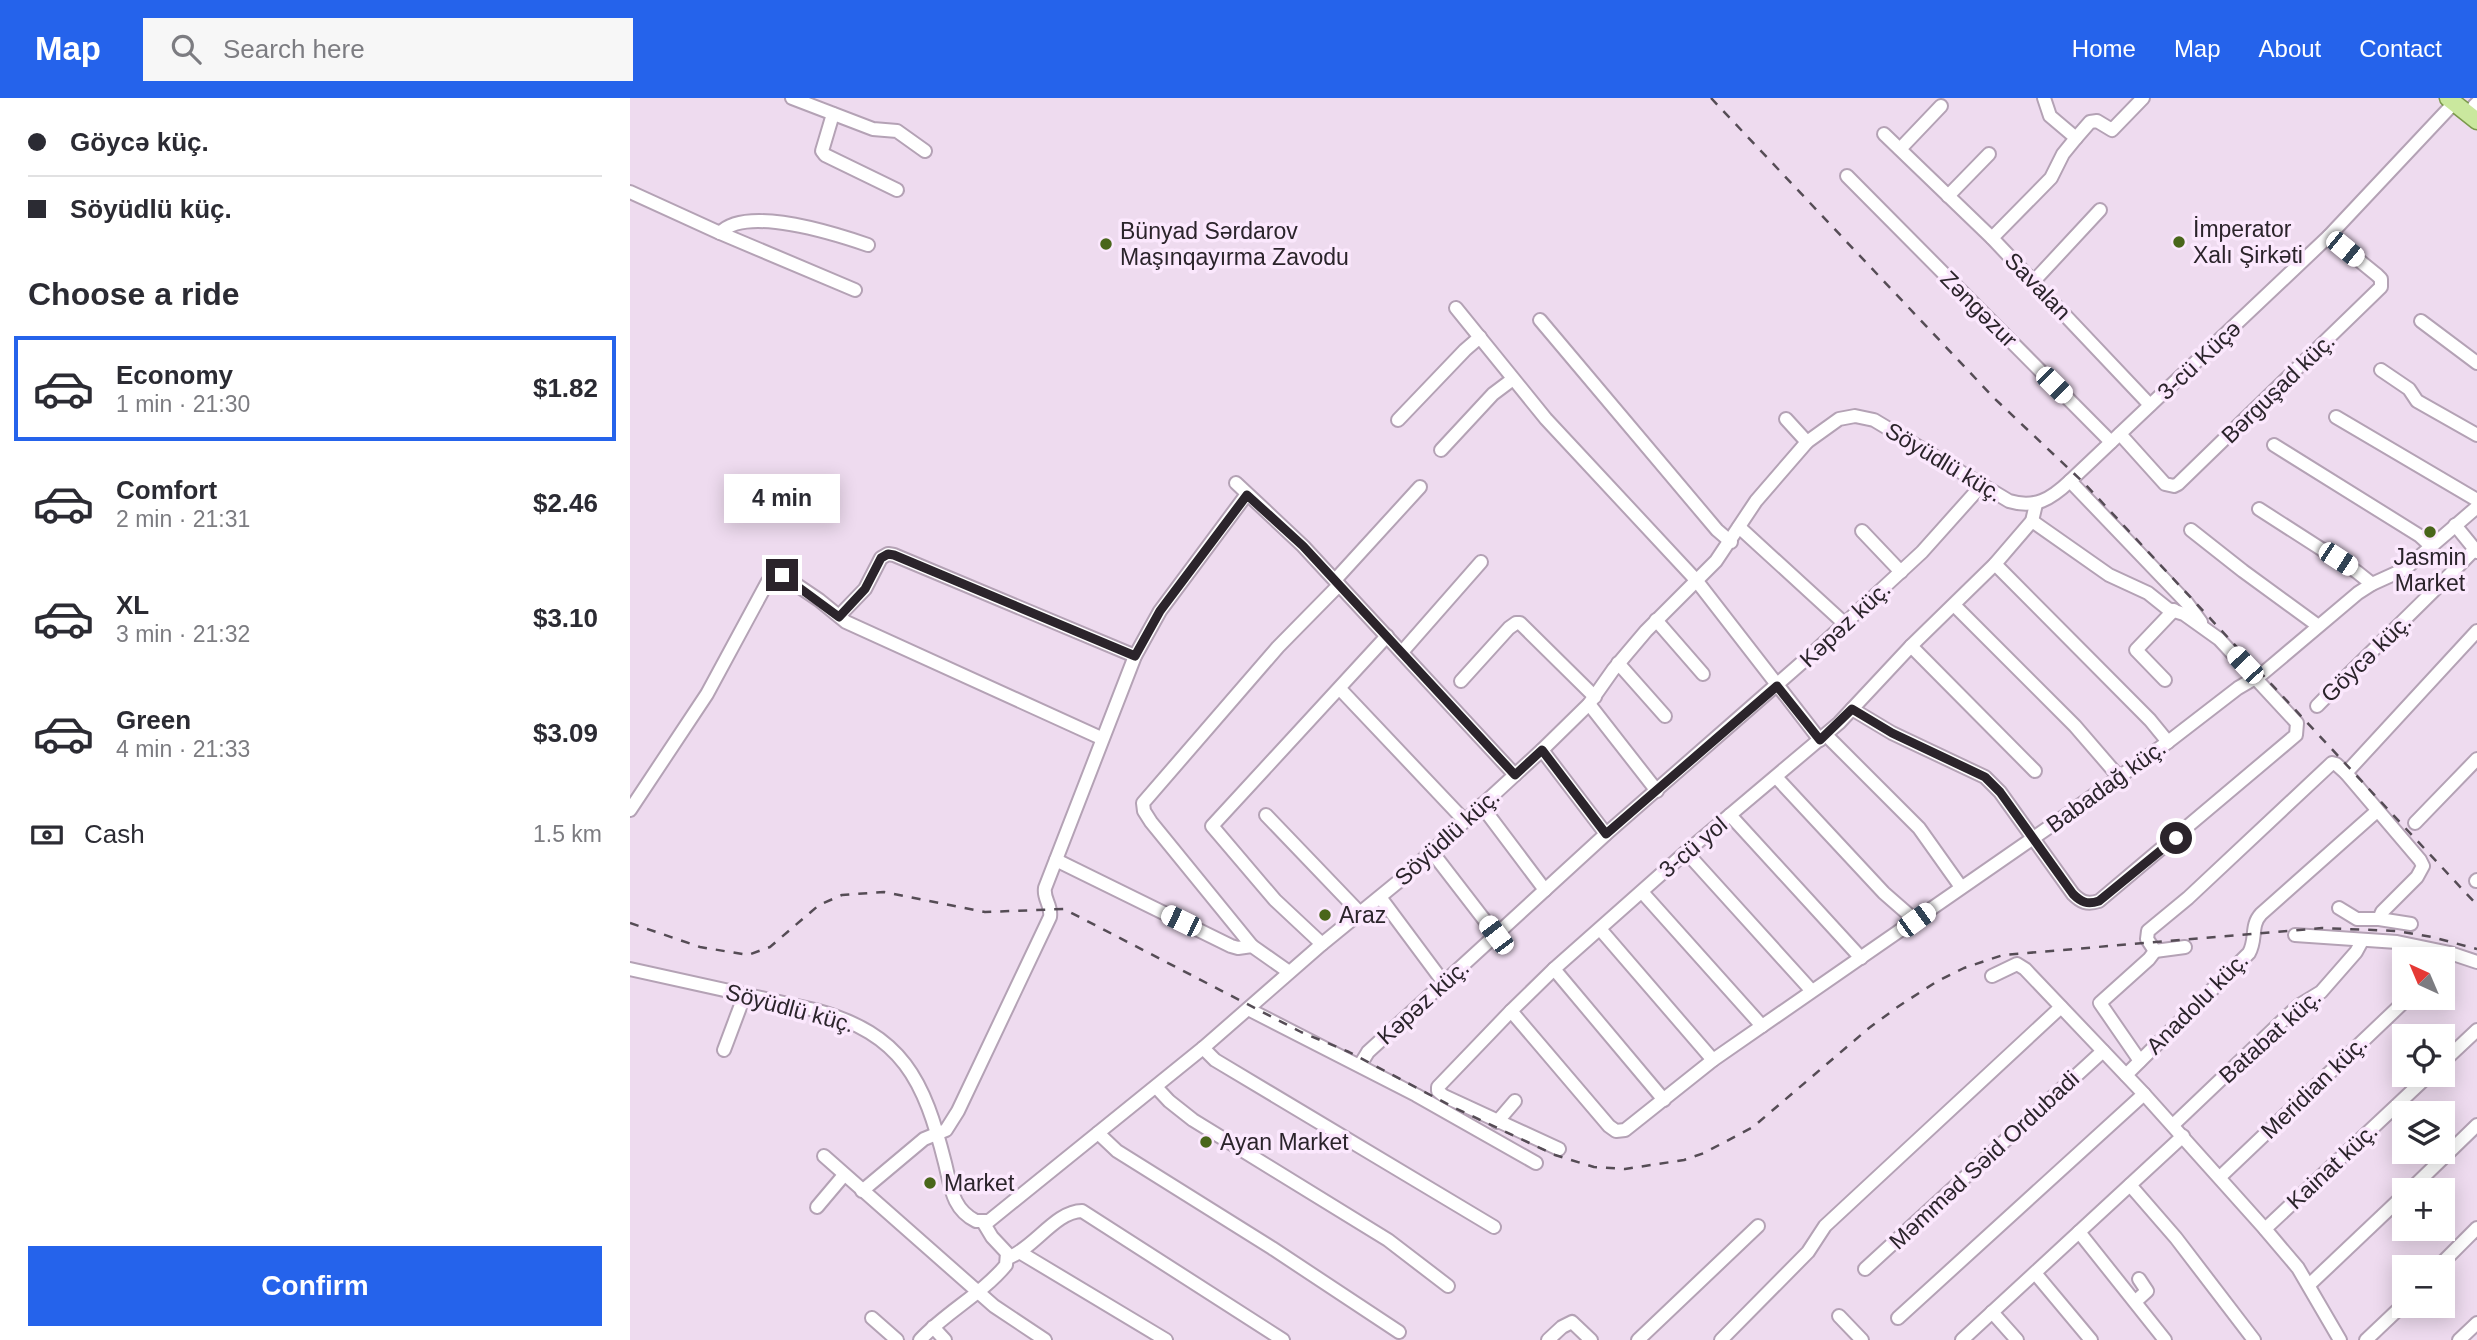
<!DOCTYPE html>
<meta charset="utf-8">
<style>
:root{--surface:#fff;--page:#f7f7f7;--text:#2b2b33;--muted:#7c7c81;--line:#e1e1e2;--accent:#2563eb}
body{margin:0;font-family:Arial,sans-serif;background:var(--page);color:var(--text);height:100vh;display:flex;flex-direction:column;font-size:26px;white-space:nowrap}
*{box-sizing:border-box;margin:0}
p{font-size:23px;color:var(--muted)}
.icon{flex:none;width:38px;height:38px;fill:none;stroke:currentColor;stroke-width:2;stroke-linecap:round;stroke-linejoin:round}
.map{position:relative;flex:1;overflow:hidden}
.side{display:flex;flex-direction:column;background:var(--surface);width:630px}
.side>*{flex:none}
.hud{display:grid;align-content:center;height:154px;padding:0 28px;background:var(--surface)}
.needle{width:46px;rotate:316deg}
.fabs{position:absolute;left:1762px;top:849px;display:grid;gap:14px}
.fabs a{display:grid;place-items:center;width:63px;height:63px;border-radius:0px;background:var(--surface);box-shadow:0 4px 18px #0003;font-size:35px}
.end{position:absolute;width:32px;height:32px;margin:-16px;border:9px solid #2b242b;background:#fff;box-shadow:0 0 0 4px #fff}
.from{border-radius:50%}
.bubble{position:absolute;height:49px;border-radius:0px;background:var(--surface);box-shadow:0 4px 18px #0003;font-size:23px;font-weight:700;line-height:49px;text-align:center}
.car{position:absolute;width:21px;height:42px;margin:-21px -10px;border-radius:9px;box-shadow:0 0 5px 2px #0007;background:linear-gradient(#fff 24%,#345 0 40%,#fff 0 76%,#345 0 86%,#fff 0)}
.hud b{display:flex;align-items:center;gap:24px;height:66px;font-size:26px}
.hud b+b{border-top:2px solid var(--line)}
.hud i{width:18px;height:18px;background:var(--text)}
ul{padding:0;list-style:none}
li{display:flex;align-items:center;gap:21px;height:105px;margin:0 14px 10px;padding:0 14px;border:4px solid transparent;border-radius:0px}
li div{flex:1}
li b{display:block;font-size:26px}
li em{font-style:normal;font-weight:700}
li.selected{border-color:var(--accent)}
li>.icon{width:63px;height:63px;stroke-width:1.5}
h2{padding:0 28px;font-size:32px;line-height:84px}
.pay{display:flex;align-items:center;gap:18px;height:77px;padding:0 28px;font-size:26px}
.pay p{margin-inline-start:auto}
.button{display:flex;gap:14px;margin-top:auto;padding:14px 28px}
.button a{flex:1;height:80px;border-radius:0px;background:var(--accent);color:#fff;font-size:28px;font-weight:700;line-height:80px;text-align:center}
header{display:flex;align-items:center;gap:42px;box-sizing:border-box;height:98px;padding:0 35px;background:var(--accent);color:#fff}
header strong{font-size:33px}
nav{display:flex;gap:38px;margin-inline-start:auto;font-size:24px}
.search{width:490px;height:63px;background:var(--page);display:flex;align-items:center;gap:18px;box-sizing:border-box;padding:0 24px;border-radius:0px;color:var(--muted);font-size:26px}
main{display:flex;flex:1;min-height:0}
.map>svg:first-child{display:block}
</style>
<header>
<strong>Map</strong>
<div class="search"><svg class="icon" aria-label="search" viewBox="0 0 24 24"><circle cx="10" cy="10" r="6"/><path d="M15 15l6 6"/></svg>Search here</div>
<nav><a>Home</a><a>Map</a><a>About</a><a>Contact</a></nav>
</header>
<main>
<section class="side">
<div class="hud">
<b><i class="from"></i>Göycə küç.</b>
<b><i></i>Söyüdlü küç.</b>
</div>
<h2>Choose a ride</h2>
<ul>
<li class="selected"><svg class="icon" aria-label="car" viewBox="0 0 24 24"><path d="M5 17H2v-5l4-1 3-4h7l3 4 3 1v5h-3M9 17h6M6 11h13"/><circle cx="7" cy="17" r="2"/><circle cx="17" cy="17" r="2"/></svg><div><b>Economy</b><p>1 min · 21:30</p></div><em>$1.82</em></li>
<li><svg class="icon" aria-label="car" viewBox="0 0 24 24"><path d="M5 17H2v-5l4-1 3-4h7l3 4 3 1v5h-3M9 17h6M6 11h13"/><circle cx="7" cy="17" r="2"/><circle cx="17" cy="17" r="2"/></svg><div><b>Comfort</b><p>2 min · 21:31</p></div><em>$2.46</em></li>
<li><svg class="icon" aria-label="car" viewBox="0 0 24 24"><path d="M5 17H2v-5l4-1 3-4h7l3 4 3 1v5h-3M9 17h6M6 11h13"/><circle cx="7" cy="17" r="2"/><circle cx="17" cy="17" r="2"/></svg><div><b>XL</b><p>3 min · 21:32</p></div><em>$3.10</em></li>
<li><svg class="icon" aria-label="car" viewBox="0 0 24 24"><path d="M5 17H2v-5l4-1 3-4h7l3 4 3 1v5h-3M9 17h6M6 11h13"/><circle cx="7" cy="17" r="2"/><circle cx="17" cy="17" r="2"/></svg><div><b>Green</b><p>4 min · 21:33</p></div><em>$3.09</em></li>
</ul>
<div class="pay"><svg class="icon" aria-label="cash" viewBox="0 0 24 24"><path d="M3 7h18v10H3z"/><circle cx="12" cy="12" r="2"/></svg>Cash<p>1.5 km</p></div>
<div class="button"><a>Confirm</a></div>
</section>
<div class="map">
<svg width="1847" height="1242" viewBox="0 0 1847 1242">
<rect width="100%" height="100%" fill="#eedbef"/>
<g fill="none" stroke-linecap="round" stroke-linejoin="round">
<g stroke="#b4a2b5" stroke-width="16">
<g id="minor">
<path d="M162,0L243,31L267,33L295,53"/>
<path d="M1414,0L1420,18L1446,40"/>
<path d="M1513,0L1482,32L1467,23L1460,24L1446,40L1433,56L1421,80L1362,140L1520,307"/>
<path d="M1844,8L1847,5"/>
<path d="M203,16L192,53L195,57L267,92"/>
<path d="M1254,36L1362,140"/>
<path d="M1270,51L1311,8"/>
<path d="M1217,78L1481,344"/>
<path d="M0,94L90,135L225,192"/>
<path d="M1318,98L1359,56"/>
<path d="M90,135C116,107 206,136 238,147"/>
<path d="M1404,183L1470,112"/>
<path d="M826,210L916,321L1066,482L1190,642"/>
<path d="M910,222L1087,432L1101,444"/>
<path d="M1791,223L1847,265"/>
<path d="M1751,272L1779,291L1787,303L1847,337"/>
<path d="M1706,319L1847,402"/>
<path d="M1156,321L1177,344"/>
<path d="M768,322L835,252L850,239"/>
<path d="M1490,336L1535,386L1544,388L1548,386L1751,189V181L1747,177L1699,138"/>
<path d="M1644,347L1790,438L1801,448"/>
<path d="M811,352L863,296L883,281"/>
<path d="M1440,383L1557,505L1571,524"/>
<path d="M606,385L673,448L885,677"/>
<path d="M1629,411L1727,474L1742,486"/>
<path d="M1825,427L1847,454"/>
<path d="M1109,429L1215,526"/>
<path d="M1561,432L1613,473L1687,527"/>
<path d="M1232,433L1271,474"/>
<path d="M1365,466L1520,622L1538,644"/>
<path d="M705,482L790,389"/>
<path d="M1324,507L1445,628L1489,679"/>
<path d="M209,518L235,491L251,460L258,456L264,457L505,558"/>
<path d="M1026,522L1073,576"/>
<path d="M1281,548L1405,673"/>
<path d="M772,554L851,464"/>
<path d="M988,565L1035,618"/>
<path d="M1535,582L1506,552L1544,512"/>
<path d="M831,583L879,530L886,525H890L965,599"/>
<path d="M710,591L835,723"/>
<path d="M959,606L1027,693"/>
<path d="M1687,608C1739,555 1793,505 1845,451"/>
<path d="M1222,611L1262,635L1355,679L1370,694L1443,796C1451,804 1457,807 1469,803L1666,637L1667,625L1589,541L1554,516L1538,511L1518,495L1479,477L1402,423"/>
<path d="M1196,637L1289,730L1331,789"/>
<path d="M912,652L976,736"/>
<path d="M1716,675L1847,533"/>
<path d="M1146,679L1254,795L1286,823"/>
<path d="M851,707L915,792"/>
<path d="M0,712L77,596L137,485C142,478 144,476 152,477L189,502L216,524L471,640"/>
<path d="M636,717L730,815"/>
<path d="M1100,717L1231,860"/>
<path d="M1785,725L1847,661"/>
<path d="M802,754L866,837"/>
<path d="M1056,754L1181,892"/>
<path d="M426,762L601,848L608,850L622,848L659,874"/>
<path d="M1846,783L1847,782"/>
<path d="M1012,794L1132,928"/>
<path d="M750,799L814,885"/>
<path d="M1709,810L1727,821H1749L1781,826"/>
<path d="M970,831L1083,962"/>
<path d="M1665,837L1767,844L1820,855L1847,864"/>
<path d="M692,846L645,802L582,728L757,538"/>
<path d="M622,848L521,724L514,713L513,705L648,549L709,487"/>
<path d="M1525,853L1517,841L1518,833L1558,800L1702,665L1706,666L1716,675L1790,762L1793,768L1787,779L1752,814L1749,821"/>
<path d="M1525,853L1555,849"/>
<path d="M0,871L185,912C273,936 294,982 315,1065C321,1089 322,1111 346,1123H359L573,950L692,846L774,779L912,652L959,606L983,572L1016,533L1086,463L1126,403L1177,344L1209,321L1225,318L1244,322L1379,403C1405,411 1421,401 1440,383L1699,138L1824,5"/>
<path d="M924,871L1034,1002"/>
<path d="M1362,878L1387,866L1395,871L1514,996L1635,1131L1668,1170L1710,1242"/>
<path d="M618,911L786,997L906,1065"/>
<path d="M881,913L979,1028L986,1033L995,1032L1083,962L1425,725L1538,644L1608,590L1632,576L1728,495L1742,486L1775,471L1847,409"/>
<path d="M573,950L585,962L864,1129"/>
<path d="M94,952L115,896"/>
<path d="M1510,963L1470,905L1519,861L1525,853"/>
<path d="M1813,964L1847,932"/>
<path d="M730,967L738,954L976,736L1184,554L1292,454L1351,388"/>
<path d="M1496,977L1619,855C1627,841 1620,828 1631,816L1747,713"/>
<path d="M526,989L539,1003L563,1022L758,1142L818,1188"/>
<path d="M867,1024L885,1003"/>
<path d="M1543,1027L1668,908L1691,894L1726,854L1732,843"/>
<path d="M468,1035L487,1053L642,1150L769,1234"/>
<path d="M929,1051L814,998L808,993V989L881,913L924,871L1056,754L1209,625L1281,548L1365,466L1402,423L1406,406"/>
<path d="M194,1058L364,1208L415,1242"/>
<path d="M1590,1079L1778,900"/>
<path d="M1500,1087L1546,1140L1624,1242"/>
<path d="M1780,1092L1847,1027"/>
<path d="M232,1093L294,1041L316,1032L328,1013L420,819C422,807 413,801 415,790L505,558L530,513L617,396"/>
<path d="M187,1109L214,1077"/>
<path d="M1635,1131L1800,976"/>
<path d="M1449,1134L1535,1242"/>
<path d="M391,1155L536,1242"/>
<path d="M378,1160C404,1150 426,1113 452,1113L653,1242"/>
<path d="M1808,1169L1847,1130"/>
<path d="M1235,1171L1473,953"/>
<path d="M1405,1175L1461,1242"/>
<path d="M1679,1187L1774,1097"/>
<path d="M1506,1203L1517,1193L1509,1181"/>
<path d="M1362,1214L1387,1242"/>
<path d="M1209,1218L1232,1242"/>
<path d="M242,1220L267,1242"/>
<path d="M1268,1220L1514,996"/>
<path d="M303,1229L315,1242"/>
<path d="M290,1242C316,1214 352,1196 376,1167L377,1155L362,1139L353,1124"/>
<path d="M918,1242L932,1229L942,1224L961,1242"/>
<path d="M1008,1242L1128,1128"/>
<path d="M1091,1242L1178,1154L1195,1128L1431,909"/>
<path d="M1332,1242L1553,1038"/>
<path d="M1736,1242L1774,1206"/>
<path d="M1829,1242L1847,1225"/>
</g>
</g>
<g stroke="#7b994c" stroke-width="19">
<path id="major" d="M1818,0L1847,23"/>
</g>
<use href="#minor" stroke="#fff" stroke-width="12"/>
<use href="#major" stroke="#cae89e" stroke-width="16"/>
<g stroke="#554c55" stroke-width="2.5" stroke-dasharray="9 9" stroke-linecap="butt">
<path d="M1081,0L1364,300L1455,386L1847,807"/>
<path d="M0,825L70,849L118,857L140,849L189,807L212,797L254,794L355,814L434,811L671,934L719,954L825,1010L925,1057L964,1069L995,1071L1054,1062L1074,1055L1123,1029L1239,930L1269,908L1306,884L1334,870L1373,857L1692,830L1766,833L1802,839L1847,851"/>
</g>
</g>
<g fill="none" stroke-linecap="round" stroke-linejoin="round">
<path stroke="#2b242b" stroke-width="9" d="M152,477L209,519L235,491L251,460L258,456L264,457L505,558L530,513L617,397L673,448L885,677L912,652L976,736L1147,588L1190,642L1222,611L1262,635L1355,679L1370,694L1443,796C1451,804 1457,807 1469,803L1546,740"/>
</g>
<g fill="#49661a" stroke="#fbe8fd" stroke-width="2.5">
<circle cx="1549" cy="144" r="7"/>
<circle cx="476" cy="146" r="7"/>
<circle cx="1800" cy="434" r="7"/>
<circle cx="695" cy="817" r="7"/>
<circle cx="576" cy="1044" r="7"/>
<circle cx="300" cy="1085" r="7"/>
</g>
<g text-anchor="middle" stroke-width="7" stroke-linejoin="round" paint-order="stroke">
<g font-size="23" fill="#2b242b" stroke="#fbe8fd" text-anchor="start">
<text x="1563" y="139">İmperator<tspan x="1563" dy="26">Xalı Şirkəti</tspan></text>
<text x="490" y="141">Bünyad Sərdarov<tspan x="490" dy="26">Maşınqayırma Zavodu</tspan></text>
<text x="1800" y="467" text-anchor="middle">Jasmin<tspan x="1800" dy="26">Market</tspan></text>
<text x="709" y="825">Araz</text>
<text x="590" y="1052">Ayan Market</text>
<text x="314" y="1093">Market</text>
</g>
<g font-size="23" fill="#2b242b" stroke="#fbe8fd">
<text transform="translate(1408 188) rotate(46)" y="8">Savalan</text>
<text transform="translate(1349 211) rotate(45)" y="8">Zəngəzur</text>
<text transform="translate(1569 262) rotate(-43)" y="8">3-cü Küçə</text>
<text transform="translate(1648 290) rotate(-44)" y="8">Bərguşad küç.</text>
<text transform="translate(1314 364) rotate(31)" y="8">Söyüdlü küç.</text>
<text transform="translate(1215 526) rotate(-43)" y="8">Kəpəz küç.</text>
<text transform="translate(1736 560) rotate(-44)" y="8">Göycə küç.</text>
<text transform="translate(1476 688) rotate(-36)" y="8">Babadağ küç.</text>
<text transform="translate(817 739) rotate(-42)" y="8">Söyüdlü küç.</text>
<text transform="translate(1063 749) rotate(-40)" y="8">3-cü yol</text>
<text transform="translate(793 904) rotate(-42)" y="8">Kəpəz küç.</text>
<text transform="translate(1567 905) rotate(-45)" y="8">Anadolu küç.</text>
<text transform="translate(160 910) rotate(15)" y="8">Söyüdlü küç.</text>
<text transform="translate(1640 938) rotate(-42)" y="8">Batabat küç.</text>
<text transform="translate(1684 989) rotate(-44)" y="8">Meridian küç.</text>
<text transform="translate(1354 1062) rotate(-43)" y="8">Məmməd Səid Ordubadi</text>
<text transform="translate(1702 1068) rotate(-43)" y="8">Kainat küç.</text>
</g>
</g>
</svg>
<div class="fabs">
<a><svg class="needle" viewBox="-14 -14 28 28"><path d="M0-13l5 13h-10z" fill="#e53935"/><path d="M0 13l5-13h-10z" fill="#7c7c81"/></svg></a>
<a><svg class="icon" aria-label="locate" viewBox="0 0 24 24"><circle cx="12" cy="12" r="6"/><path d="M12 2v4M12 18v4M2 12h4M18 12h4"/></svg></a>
<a><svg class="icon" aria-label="layers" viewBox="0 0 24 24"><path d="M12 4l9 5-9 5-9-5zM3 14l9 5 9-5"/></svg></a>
<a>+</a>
<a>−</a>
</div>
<i class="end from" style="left:1546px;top:740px"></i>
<i class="end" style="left:152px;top:477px"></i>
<div class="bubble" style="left:94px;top:376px;width:116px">4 min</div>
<i class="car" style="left:1715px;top:151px;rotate:129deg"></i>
<i class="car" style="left:1424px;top:287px;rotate:135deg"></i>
<i class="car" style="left:1708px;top:461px;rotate:123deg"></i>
<i class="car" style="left:1615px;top:567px;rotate:317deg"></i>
<i class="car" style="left:1286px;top:822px;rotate:54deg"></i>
<i class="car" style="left:551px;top:823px;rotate:296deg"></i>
<i class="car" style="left:866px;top:837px;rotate:323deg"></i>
</div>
</main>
